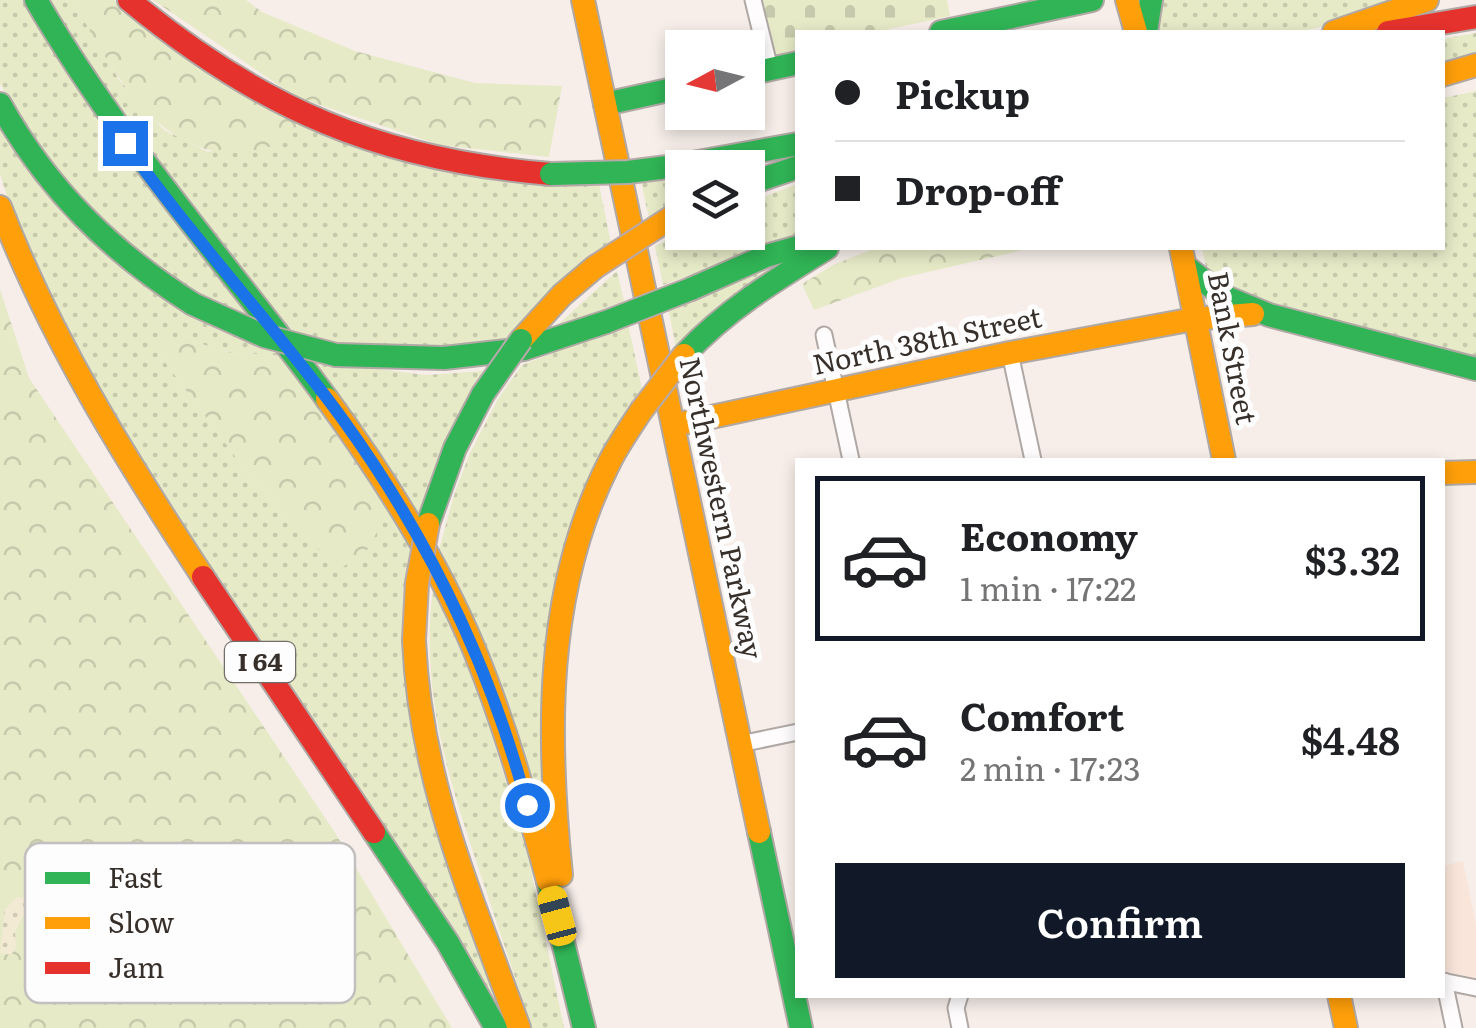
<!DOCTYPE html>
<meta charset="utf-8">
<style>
:root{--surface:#fff;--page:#f2f2f2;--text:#202124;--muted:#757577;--line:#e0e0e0;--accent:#111827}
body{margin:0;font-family:Literata,serif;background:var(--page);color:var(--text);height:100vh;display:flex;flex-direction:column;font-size:38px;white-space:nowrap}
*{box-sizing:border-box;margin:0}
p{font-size:32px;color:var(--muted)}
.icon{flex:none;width:55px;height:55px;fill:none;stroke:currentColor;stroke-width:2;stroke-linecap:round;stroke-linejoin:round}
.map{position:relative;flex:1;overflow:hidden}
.sheet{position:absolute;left:795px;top:458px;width:650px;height:540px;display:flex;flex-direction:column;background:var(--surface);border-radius:0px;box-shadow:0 5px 15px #0003}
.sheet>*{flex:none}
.top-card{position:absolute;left:795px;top:30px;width:650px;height:220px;border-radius:0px;box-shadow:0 5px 15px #0003;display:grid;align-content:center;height:220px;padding:0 40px;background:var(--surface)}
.needle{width:65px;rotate:263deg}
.buttons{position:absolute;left:665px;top:30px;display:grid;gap:20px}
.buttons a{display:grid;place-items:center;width:100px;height:100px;border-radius:0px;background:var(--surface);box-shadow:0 5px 15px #0003;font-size:50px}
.end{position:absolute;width:45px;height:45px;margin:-22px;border:12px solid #1a73e8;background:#fff;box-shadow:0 0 0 5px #fff}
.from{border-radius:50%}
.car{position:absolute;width:30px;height:60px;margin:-30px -15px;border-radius:12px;box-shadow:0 0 8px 2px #0007;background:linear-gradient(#f5c518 24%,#345 0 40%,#f5c518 0 76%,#345 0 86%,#f5c518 0)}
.top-card b{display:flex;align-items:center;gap:35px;height:95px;font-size:38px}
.top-card b+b{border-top:2px solid var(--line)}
.top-card i{width:25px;height:25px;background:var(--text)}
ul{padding:18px 0 0;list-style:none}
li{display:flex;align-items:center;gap:30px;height:165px;margin:0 20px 15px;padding:0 20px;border:5px solid transparent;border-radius:0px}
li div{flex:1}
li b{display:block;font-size:38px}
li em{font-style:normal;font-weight:600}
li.active{border-color:var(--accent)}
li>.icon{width:90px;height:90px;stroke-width:1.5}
.cta{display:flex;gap:20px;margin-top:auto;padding:20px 40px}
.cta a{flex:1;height:115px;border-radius:0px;background:var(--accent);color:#fff;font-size:40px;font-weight:600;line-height:115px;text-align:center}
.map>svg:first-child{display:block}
</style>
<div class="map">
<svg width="1476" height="1028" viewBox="0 0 1476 1028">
<defs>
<pattern id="grass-dots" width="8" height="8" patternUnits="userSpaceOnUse" patternTransform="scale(2.5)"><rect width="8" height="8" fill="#e6eac7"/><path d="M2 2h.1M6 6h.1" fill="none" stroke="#c6c9ab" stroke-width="1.8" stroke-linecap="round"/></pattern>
<pattern id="forest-crowns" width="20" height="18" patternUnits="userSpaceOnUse" patternTransform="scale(2.5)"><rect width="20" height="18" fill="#e6eac7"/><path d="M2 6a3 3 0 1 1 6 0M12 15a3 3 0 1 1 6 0" fill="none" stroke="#c6c9ab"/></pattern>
<pattern id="sand-dots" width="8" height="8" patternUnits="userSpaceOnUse" patternTransform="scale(2.5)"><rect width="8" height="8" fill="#f3ead3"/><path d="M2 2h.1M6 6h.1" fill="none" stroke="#d1c9b5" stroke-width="1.8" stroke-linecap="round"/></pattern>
<pattern id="cemetery-stones" width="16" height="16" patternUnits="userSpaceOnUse" patternTransform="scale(2.5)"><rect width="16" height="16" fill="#e6eac7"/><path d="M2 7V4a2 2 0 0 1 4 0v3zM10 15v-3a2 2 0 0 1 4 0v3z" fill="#c6c9ab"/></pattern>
</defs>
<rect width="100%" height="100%" fill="#f7eee9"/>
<path fill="#f9e5da" d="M1463,861L1476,925V978L1443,971V866Z"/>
<g fill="url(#grass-dots)">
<path d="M0,0H25L250,318L197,298L84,207L13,108L0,83Z"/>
<path d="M50,0H72L120,81L164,130L208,152L301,126L599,184L611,243L505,344L342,348L287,331L135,138Z"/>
<path d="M1156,0H1415L1350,21L1296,32H1157Z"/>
<path d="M1476,33V55L1443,63L1442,39Z"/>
<path d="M1476,91V363L1250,296L1208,277L1202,248H1442L1443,98Z"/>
<path d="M0,129L26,169L281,356L220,351L184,337L159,354L244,468L284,516L389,510L412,551L405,608L494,991L489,993L95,391L11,209L0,174Z"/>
<path d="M682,177V201L649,219L641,181Z"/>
<path d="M797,184V238L663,285L655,246L682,232H748V203Z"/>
<path d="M773,268L677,352L668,308Z"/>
<path d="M617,271L624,301L554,328Z"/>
<path d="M628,324L643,393L592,487L545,816L438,553L455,492L470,453L498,399L522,365Z"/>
<path d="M313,361L426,375L483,371L419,519Z"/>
<path d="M433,588L479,693L527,851L564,1028H532C514,974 496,921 478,867C447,775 420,687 433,588Z"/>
</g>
<g fill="url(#forest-crowns)">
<path d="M72,0H114L139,24L301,126C289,134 274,147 261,150C161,171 114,71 72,0Z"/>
<path d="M153,0H246L262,12L355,51L475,83L562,86L549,157L440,145L296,97Z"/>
<path d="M876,248H1032L902,278L814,310L802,284L835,264Z"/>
<path d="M0,289L29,378L334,831L452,1028H0Z"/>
<path d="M184,337L220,351L281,356L389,510L365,554L339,569L284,516L244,468L159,354L157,344Z"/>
</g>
<path fill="url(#sand-dots)" d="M17,897L24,898L28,907L15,931L16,948L11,955L0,953L5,909Z"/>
<path fill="url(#cemetery-stones)" d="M762,0H947L950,16L876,32H798L797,50L774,55Z"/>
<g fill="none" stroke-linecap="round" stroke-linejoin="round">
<g stroke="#b0a8a4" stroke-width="19">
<g id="street">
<path d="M753,0L770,69"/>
<path d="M824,335L851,460"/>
<path d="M1010,353L1033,460"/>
<path d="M740,744L798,732"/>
<path d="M1442,981L1476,988"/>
<path d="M1444,981L1454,1028"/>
<path d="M960,995L956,1008L960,1028"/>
</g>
</g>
<g stroke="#b0a8a4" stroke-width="26">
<g id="fast">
<path d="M36,0C120,145 229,265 327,399"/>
<path d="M941,32L1092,0"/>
<path d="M1146,32L1151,0"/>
<path d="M748,74L798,63"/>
<path d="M0,104C47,189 111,252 193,304"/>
<path d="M605,104L682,87"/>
<path d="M676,166L798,144"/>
<path d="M748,184L798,167"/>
<path d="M1185,266L1223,296L1269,315L1476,369"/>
<path d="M691,289L766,256L798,247"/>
<path d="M336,355L444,358L524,349L606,322"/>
<path d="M684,355C726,310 775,280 827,248"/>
<path d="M428,524L455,448L483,394"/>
<path d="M374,832L448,943L496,1028"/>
<path d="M759,832L801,1028"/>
<path d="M548,881L584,1028"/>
</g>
</g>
<g stroke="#b0a8a4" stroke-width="26">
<g id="slow">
<path d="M583,0L759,832"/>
<path d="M1127,0L1136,32"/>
<path d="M1334,32L1427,0"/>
<path d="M1442,75L1476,65"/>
<path d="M0,207C51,340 125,458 203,577"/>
<path d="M1181,248L1224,460"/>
<path d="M1194,319L1253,314"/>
<path d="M521,340L562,295L595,267"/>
<path d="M327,399C384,477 437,560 474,649C505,724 527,803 548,881"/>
<path d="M674,425L1010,353L1194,319"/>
<path d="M1442,473L1476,472"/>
<path d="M414,640C420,782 472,897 519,1028"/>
<path d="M561,875C547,737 544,591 609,463C618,445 630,428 641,411"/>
<path d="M1339,995L1346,1028"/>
</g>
</g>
<g stroke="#b0a8a4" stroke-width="26">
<g id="jam">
<path d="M129,0C261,109 380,160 551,174"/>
<path d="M1388,32L1476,17"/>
<path d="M203,577L374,832"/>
</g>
</g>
<use href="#street" stroke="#fefcfc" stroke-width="15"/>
<use href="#fast" stroke="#30b455" stroke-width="22"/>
<use href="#slow" stroke="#ff9f0a" stroke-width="22"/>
<use href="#jam" stroke="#e5322d" stroke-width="22"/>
<g stroke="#b8aaaa" stroke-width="26" stroke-linecap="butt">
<g id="fast-bridge">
<path d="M551,174L628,172L676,166"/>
<path d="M193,304L264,336L336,355"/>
<path d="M606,322L691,289"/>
<path d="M483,394L521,340"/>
</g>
</g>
<g stroke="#b8aaaa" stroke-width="26" stroke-linecap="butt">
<g id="slow-bridge">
<path d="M595,267L672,217"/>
<path d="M641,411L684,355"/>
<path d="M414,640L417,583L428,524"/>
</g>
</g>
<use href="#fast-bridge" stroke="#30b455" stroke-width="22"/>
<use href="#slow-bridge" stroke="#ff9f0a" stroke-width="22"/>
</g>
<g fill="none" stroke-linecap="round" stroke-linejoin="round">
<path stroke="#1a73e8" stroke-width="12" d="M125,143C192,238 272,323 341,417C426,534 490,665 527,805"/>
</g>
<g text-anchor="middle" stroke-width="10" stroke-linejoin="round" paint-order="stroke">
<rect fill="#fdfdfd" stroke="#726d69" stroke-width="2.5" x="225" y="642" width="70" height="40" rx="8"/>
<g font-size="25" font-weight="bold" fill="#372f2a">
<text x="260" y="671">I 64</text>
</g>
<g font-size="28" fill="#372f2a" stroke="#fdfdfd">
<text transform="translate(927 341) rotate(-12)" y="10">North 38th Street</text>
<text transform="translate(1232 348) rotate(79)" y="10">Bank Street</text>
<text transform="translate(721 508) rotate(78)" y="10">Northwestern Parkway</text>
</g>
</g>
<rect x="25" y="843" width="330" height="160" rx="15" fill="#fdfdfd" stroke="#c2bfbe" stroke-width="2.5"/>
<rect x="45" y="872" width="45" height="12" fill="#30b455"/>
<rect x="45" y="917" width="45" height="12" fill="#ff9f0a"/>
<rect x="45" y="962" width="45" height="12" fill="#e5322d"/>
<g font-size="28" fill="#372f2a">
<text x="108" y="888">Fast</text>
<text x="108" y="933">Slow</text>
<text x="108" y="978">Jam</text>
</g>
</svg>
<div class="buttons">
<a><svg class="needle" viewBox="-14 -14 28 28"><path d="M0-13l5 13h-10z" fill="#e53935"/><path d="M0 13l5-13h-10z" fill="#757577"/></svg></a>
<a><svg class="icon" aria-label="layers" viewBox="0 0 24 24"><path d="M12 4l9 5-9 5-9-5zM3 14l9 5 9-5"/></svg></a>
</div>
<i class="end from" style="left:527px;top:805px"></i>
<i class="end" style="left:125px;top:143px"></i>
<i class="car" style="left:557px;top:916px;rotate:345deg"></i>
<div class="top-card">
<b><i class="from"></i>Pickup</b>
<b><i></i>Drop-off</b>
</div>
<section class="sheet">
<ul>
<li class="active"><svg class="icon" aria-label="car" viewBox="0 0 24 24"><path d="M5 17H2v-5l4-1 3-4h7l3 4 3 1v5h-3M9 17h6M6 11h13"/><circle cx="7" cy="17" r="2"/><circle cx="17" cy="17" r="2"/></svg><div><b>Economy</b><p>1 min · 17:22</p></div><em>$3.32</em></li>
<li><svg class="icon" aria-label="car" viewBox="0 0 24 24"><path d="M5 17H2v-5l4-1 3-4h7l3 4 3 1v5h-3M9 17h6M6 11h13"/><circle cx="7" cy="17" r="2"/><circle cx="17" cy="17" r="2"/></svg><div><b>Comfort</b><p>2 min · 17:23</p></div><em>$4.48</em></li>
</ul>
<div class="cta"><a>Confirm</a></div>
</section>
</div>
